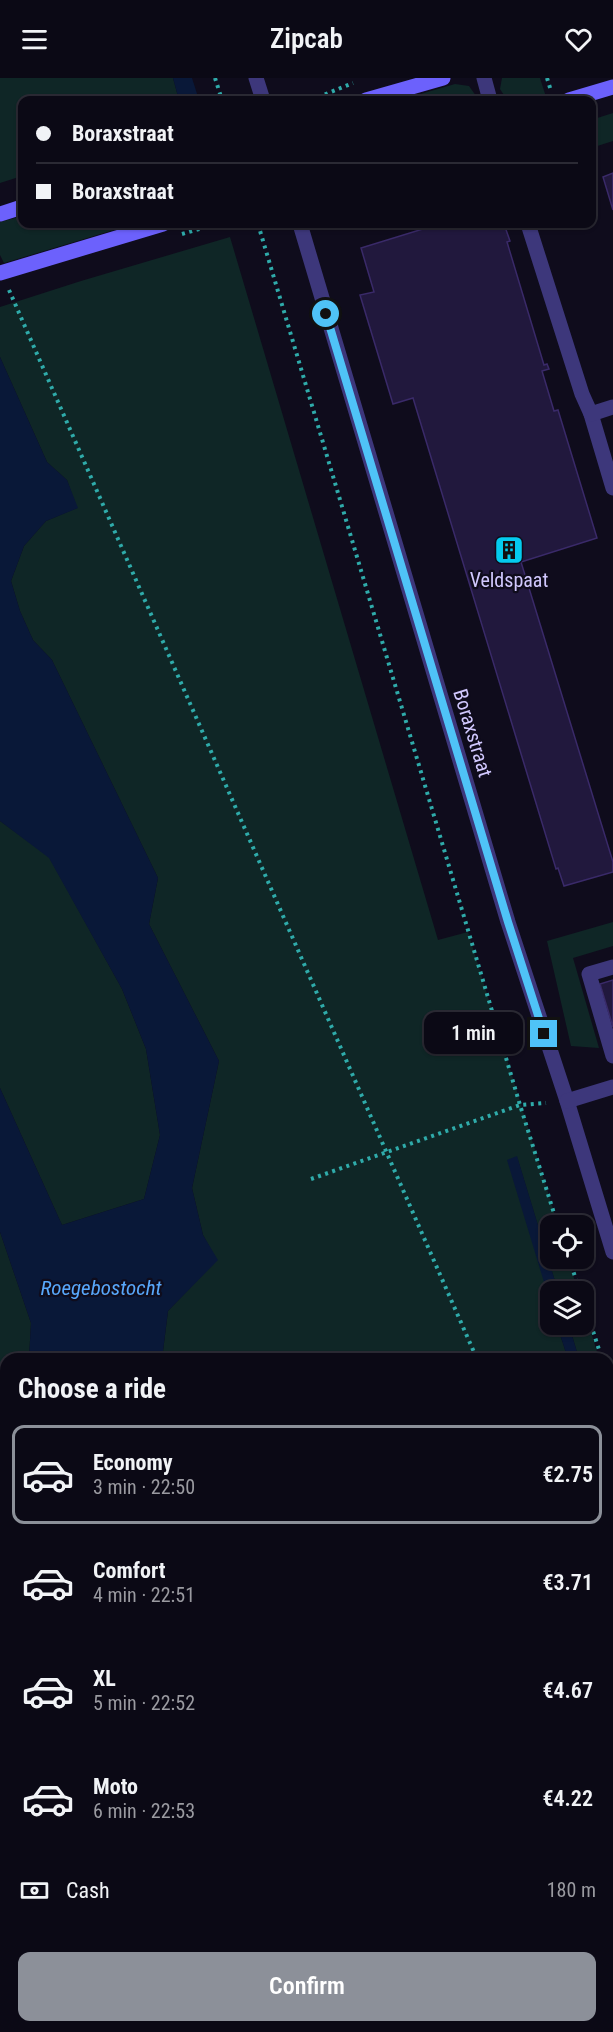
<!DOCTYPE html>
<meta charset="utf-8">
<style>
:root{--surface:#0b0915;--page:#14121e;--text:#f1f3f6;--muted:#9a9aa0;--line:#2b2a34;--accent:#8c9099}
body{margin:0;font-family:"Roboto Condensed",sans-serif;background:var(--page);color:var(--text);height:100vh;display:flex;flex-direction:column;font-size:22px;white-space:nowrap}
*{box-sizing:border-box;margin:0}
p{font-size:20px;color:var(--muted)}
.icon{flex:none;width:33px;height:33px;fill:none;stroke:currentColor;stroke-width:2;stroke-linecap:round;stroke-linejoin:round}
.map{position:relative;flex:1;overflow:hidden}
.details{position:absolute;left:0px;top:1275px;width:614px;height:680px;display:flex;flex-direction:column;background:var(--surface);border-radius:18px 18px 0 0;box-shadow:0 2px 4px #0004,0 0 0 2px var(--line)}
.details>*{flex:none}
.top-card{position:absolute;left:18px;top:18px;width:578px;height:132px;border-radius:12px;box-shadow:0 2px 4px #0004,0 0 0 2px var(--line);display:grid;align-content:center;height:132px;padding:0 18px;background:var(--surface)}
.tools{position:absolute;left:540px;top:1137px;display:grid;gap:12px}
.tools a{display:grid;place-items:center;width:54px;height:54px;border-radius:12px;background:var(--surface);box-shadow:0 2px 4px #0004,0 0 0 2px var(--line);font-size:30px}
.end{position:absolute;width:27px;height:27px;margin:-14px;border:8px solid #4fc3f7;background:#111;box-shadow:0 0 0 3px #111}
.from{border-radius:50%}
.bubble{position:absolute;height:42px;border-radius:12px;background:var(--surface);box-shadow:0 2px 4px #0004,0 0 0 2px var(--line);font-size:20px;font-weight:600;line-height:42px;text-align:center}
.top-card b{display:flex;align-items:center;gap:21px;height:57px;font-size:22px}
.top-card b+b{border-top:2px solid var(--line)}
.top-card i{width:15px;height:15px;background:var(--text)}
ul{padding:0;list-style:none}
li{display:flex;align-items:center;gap:18px;height:99px;margin:0 12px 9px;padding:0 6px;border:3px solid transparent;border-radius:12px}
li div{flex:1}
li b{display:block;font-size:22px}
li em{font-style:normal;font-weight:600}
li.active{border-color:var(--accent)}
li>.icon{width:54px;height:54px;stroke-width:1.5}
h2{padding:0 18px;font-size:27px;line-height:72px}
.pay{display:flex;align-items:center;gap:15px;height:66px;padding:0 18px;font-size:22px}
.pay p{margin-inline-start:auto}
.primary-button{display:flex;gap:12px;margin-top:auto;padding:12px 18px}
.primary-button a{flex:1;height:69px;border-radius:12px;background:var(--accent);color:#fff;font-size:24px;font-weight:600;line-height:69px;text-align:center}
header{display:flex;justify-content:space-between;align-items:center;height:78px;padding:0 18px;background:var(--surface);font-size:27px;font-weight:600}
.map>svg:first-child{display:block}
</style>
<header><svg class="icon" aria-label="menu" viewBox="0 0 24 24"><path d="M4 6h16M4 12h16M4 18h16"/></svg>Zipcab<svg class="icon" aria-label="heart" viewBox="0 0 24 24"><path d="M12 20l-8-8c-3-5 5-10 8-4 3-6 11-1 8 4z"/></svg></header>
<div class="map">
<svg width="613" height="1954" viewBox="0 0 613 1954">
<rect width="100%" height="100%" fill="#0f0c1c"/>
<g fill="#0f2626">
<path d="M0,0H173L179,22H22V98L0,105Z"/>
<path d="M502,0H540L546,19L537,22H507L500,11Z"/>
<path d="M455,6L469,8L476,18V22H400Z"/>
<path d="M613,35V63L591,70V42Z"/>
<path d="M22,138V146H134L4,185L0,177V144Z"/>
<path d="M230,159L438,862L468,854L558,1147L550,1148V1180L568,1181L578,1213H558L517,1079L550,1224V1246L557,1247L568,1281H162L168,1233L217,1182L203,1157L192,1110L219,983L149,846L158,800L52,582L33,562L20,533L11,503L24,468L46,443L77,430L67,402L47,384L0,279V229L81,203Z"/>
<path d="M0,743L49,779L122,911L146,971L160,1057L144,1121L62,1147L0,1010Z"/>
<path d="M613,844V868L573,880L599,970L571,968L547,863Z"/>
<path d="M0,1154L31,1245L29,1280L6,1281V1314L0,1318Z"/>
<path d="M584,1230L599,1281H579L569,1247L584,1246Z"/>
<path d="M608,1308L613,1326V1391L608,1373Z"/>
<path d="M608,1411L613,1429V1534L608,1535Z"/>
<path d="M238,1948L239,1954H40V1949Z"/>
<path d="M249,1949H300L302,1954H249Z"/>
</g>
<g fill="#091838">
<path d="M173,0H192L199,22H179Z"/>
<path d="M0,279L47,384L67,402L78,430L46,443L24,468L11,503L20,533L33,562L52,582L158,800L149,846L219,983L192,1110L203,1157L218,1182L168,1233L162,1281H29L31,1245L0,1154V1010L62,1147L144,1121L160,1057L146,971L122,911L49,780L0,743Z"/>
<path d="M517,1078L558,1213L550,1214V1224L507,1082Z"/>
<path d="M557,1247H569L579,1281H568Z"/>
<path d="M6,1314V1948L40,1949V1954H0V1318Z"/>
<path d="M300,1949H384L386,1954H302Z"/>
</g>
<g fill="#21183d" stroke="#3a2a69" stroke-width="1.5">
<path d="M613,95V132L603,99Z"/>
<path d="M439,146H504L510,163L507,164L544,287L547,286L549,291L542,293L554,333L558,332L597,460L521,484L613,784V794L564,808L558,790L556,791L413,320L393,326L360,217L374,214L361,170Z"/>
<path d="M613,902V949L600,906Z"/>
<path d="M613,1697V1744L608,1746V1699Z"/>
<path d="M608,1857L613,1875V1883L608,1885Z"/>
<path d="M613,1883V1925L608,1927V1885Z"/>
<path d="M613,1925V1954H607L606,1948H608V1927Z"/>
<path d="M458,1948H502L503,1953L460,1954Z"/>
<path d="M515,1948H521L522,1954H498Z"/>
</g>
<g fill="none" stroke-linecap="round" stroke-linejoin="round">
<g stroke="#2fabaa" stroke-width="4" stroke-dasharray="3 4.5" stroke-linecap="butt">
<path d="M215,0L222,22"/>
<path d="M547,0L551,13"/>
<path d="M311,22L353,5"/>
<path d="M258,146L520,1027L558,1148"/>
<path d="M182,156L217,146"/>
<path d="M9,212L477,1281"/>
<path d="M311,1101L520,1027L546,1025"/>
<path d="M569,1180L580,1214"/>
<path d="M584,1225L602,1281"/>
<path d="M608,1299L613,1316"/>
<path d="M0,1890L6,1884"/>
<path d="M68,1948V1954"/>
<path d="M242,1948V1954"/>
<path d="M388,1948L390,1954"/>
</g>
<g stroke="#3d377b" stroke-width="15">
<path d="M591,336L613,410"/>
<path d="M613,889L589,896L613,978"/>
</g>
<g stroke="#3d377b" stroke-width="15">
<path d="M256,0L263,22"/>
<path d="M484,0L490,22"/>
<path d="M300,146L508,844L567,1023L613,1174"/>
<path d="M528,146L582,316L591,336L613,329"/>
<path d="M567,1023L613,1009"/>
<path d="M608,1554L613,1552"/>
<path d="M608,1670L613,1669"/>
<path d="M608,1817L613,1815"/>
<path d="M559,1948L560,1954"/>
</g>
<g stroke="#6c61fc" stroke-width="15">
<path d="M366,22L443,0"/>
<path d="M569,22L613,9"/>
<path d="M0,136L22,129"/>
<path d="M0,195L163,146"/>
</g>
</g>
<g fill="none" stroke-linecap="round" stroke-linejoin="round">
<path stroke="#4fc3f7" stroke-width="8" d="M326,236L508,844L544,956"/>
</g>
<defs>
<g id="building-square" transform="scale(1.5)"><rect x="-9" y="-9" width="18" height="18" rx="4" fill="#04cbee" stroke="#0f0c1c"/><path d="M-4-6H4V6H1V3H-1V6H-4ZM-2.5-4.3h1.7v1.8h-1.7ZM.8-4.3h1.7v1.8H.8ZM-2.5-1h1.7V.8h-1.7ZM.8-1h1.7V.8H.8Z" fill="#111"/></g>
</defs>
<g fill-rule="evenodd">
<use href="#building-square" x="509" y="472"/>
</g>
<g text-anchor="middle" stroke-width="4.5" stroke-linejoin="round" paint-order="stroke">
<g font-size="20" fill="#d1c8fe" stroke="#0f0c1c">
<text x="509" y="509">Veldspaat</text>
</g>
<g font-size="20" fill="#d1c8fe" stroke="#0f0c1c">
<text transform="translate(473 655) rotate(73)" y="7">Boraxstraat</text>
</g>
<g font-size="21" font-style="italic" fill="#58a8fc" stroke="#0f0c1c">
<text x="101" y="1217">Roegebostocht</text>
</g>
</g>
</svg>
<div class="tools">
<a><svg class="icon" aria-label="locate" viewBox="0 0 24 24"><circle cx="12" cy="12" r="6"/><path d="M12 2v4M12 18v4M2 12h4M18 12h4"/></svg></a>
<a><svg class="icon" aria-label="layers" viewBox="0 0 24 24"><path d="M12 4l9 5-9 5-9-5zM3 14l9 5 9-5"/></svg></a>
</div>
<i class="end from" style="left:326px;top:236px"></i>
<i class="end" style="left:544px;top:956px"></i>
<div class="bubble" style="left:424px;top:934px;width:99px">1 min</div>
<div class="top-card">
<b><i class="from"></i>Boraxstraat</b>
<b><i></i>Boraxstraat</b>
</div>
<section class="details">
<h2>Choose a ride</h2>
<ul>
<li class="active"><svg class="icon" aria-label="car" viewBox="0 0 24 24"><path d="M5 17H2v-5l4-1 3-4h7l3 4 3 1v5h-3M9 17h6M6 11h13"/><circle cx="7" cy="17" r="2"/><circle cx="17" cy="17" r="2"/></svg><div><b>Economy</b><p>3 min · 22:50</p></div><em>€2.75</em></li>
<li><svg class="icon" aria-label="car" viewBox="0 0 24 24"><path d="M5 17H2v-5l4-1 3-4h7l3 4 3 1v5h-3M9 17h6M6 11h13"/><circle cx="7" cy="17" r="2"/><circle cx="17" cy="17" r="2"/></svg><div><b>Comfort</b><p>4 min · 22:51</p></div><em>€3.71</em></li>
<li><svg class="icon" aria-label="car" viewBox="0 0 24 24"><path d="M5 17H2v-5l4-1 3-4h7l3 4 3 1v5h-3M9 17h6M6 11h13"/><circle cx="7" cy="17" r="2"/><circle cx="17" cy="17" r="2"/></svg><div><b>XL</b><p>5 min · 22:52</p></div><em>€4.67</em></li>
<li><svg class="icon" aria-label="car" viewBox="0 0 24 24"><path d="M5 17H2v-5l4-1 3-4h7l3 4 3 1v5h-3M9 17h6M6 11h13"/><circle cx="7" cy="17" r="2"/><circle cx="17" cy="17" r="2"/></svg><div><b>Moto</b><p>6 min · 22:53</p></div><em>€4.22</em></li>
</ul>
<div class="pay"><svg class="icon" aria-label="cash" viewBox="0 0 24 24"><path d="M3 7h18v10H3z"/><circle cx="12" cy="12" r="2"/></svg>Cash<p>180 m</p></div>
<div class="primary-button"><a>Confirm</a></div>
</section>
</div>
